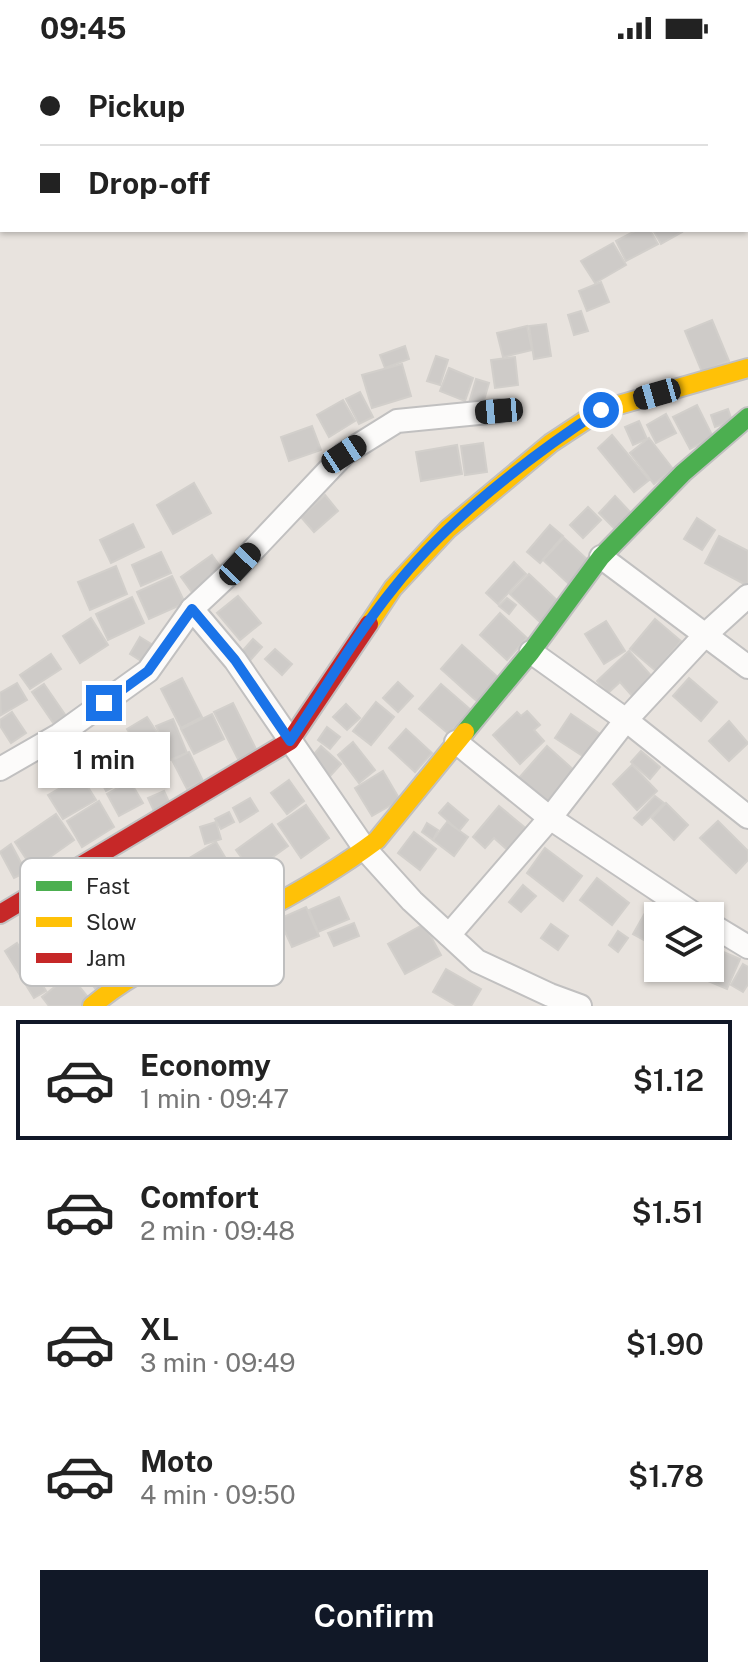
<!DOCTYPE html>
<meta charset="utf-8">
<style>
:root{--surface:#fff;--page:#f6f6f6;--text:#222;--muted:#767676;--line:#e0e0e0;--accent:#111827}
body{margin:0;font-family:"Public Sans",sans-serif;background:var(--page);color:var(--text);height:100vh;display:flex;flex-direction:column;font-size:30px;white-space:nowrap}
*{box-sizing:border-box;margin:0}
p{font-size:26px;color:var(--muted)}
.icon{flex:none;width:44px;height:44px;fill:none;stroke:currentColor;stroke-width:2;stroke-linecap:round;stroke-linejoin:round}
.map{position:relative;height:950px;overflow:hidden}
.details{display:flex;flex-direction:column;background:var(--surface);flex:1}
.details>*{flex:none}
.guide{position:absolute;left:0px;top:0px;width:748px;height:176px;box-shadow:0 2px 6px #0004;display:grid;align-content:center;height:176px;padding:0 40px;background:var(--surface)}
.tools{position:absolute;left:644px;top:846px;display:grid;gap:16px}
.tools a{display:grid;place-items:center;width:80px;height:80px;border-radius:0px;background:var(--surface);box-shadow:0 2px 6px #0004;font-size:40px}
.end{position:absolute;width:36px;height:36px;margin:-18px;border:10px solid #1a73e8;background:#fff;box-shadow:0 0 0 4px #fff}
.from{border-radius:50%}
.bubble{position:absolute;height:56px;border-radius:0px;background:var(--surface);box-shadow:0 2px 6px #0004;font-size:26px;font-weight:600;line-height:56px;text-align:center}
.car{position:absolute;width:24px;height:48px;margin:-24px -12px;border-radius:10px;box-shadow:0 0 6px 2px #0007;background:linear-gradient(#222 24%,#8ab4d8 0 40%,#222 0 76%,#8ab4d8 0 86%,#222 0)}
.guide b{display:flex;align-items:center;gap:28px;height:76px;font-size:30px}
.guide b+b{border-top:2px solid var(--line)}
.guide i{width:20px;height:20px;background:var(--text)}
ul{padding:14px 0 0;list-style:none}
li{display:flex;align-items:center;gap:24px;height:120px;margin:0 16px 12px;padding:0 24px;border:4px solid transparent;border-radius:0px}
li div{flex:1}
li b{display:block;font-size:30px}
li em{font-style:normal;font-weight:600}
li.on{border-color:var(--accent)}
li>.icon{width:72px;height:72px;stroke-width:1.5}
.cta{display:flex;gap:16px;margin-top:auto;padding:16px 40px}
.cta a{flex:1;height:92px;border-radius:0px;background:var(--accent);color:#fff;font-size:32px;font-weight:600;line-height:92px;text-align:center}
.status{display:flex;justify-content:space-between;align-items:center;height:56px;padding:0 40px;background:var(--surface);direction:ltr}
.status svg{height:22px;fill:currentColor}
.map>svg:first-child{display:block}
</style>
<div class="status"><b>09:45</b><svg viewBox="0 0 49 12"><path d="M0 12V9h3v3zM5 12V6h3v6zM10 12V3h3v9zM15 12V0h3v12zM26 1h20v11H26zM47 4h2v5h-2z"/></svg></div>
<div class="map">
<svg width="748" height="950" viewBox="0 0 748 950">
<rect width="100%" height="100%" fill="#e8e3de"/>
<g fill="#cecbc8" stroke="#d2cfcb" stroke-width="2">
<path d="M637,174H650L658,188L626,205L616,185Z"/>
<path d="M653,174H681L682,176L661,188Z"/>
<path d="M613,187L626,209L595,227L581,205Z"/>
<path d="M601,226L609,246L587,255L579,235Z"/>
<path d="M581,255L588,275L574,279L568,259Z"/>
<path d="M712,264L729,305L702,316L685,275Z"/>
<path d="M546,268L551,300L534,303L529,270Z"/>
<path d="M527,270L532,294L503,301L497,277Z"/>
<path d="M405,290L409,303L385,312L380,299Z"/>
<path d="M436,300L448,304L440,329L427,325Z"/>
<path d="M515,301L518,329L495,332L491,304Z"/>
<path d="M402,308L411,340L372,352L362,319Z"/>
<path d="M449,312L473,322L465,345L440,335Z"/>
<path d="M476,323L489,327L482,351L469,347Z"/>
<path d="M360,336L373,361L359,368L346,343Z"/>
<path d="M343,344L355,365L329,381L317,359Z"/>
<path d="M697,349L713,381L690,393L673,361Z"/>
<path d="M728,353L732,365L715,371L711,359Z"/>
<path d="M666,358L676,377L656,387L647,369Z"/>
<path d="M639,365L647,383L633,389L625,371Z"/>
<path d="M312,370L321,394L289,405L281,381Z"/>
<path d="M612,379L649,424L634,436L598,392Z"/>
<path d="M649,382L673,413L654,428L630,397Z"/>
<path d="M483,387L487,416L465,419L461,390Z"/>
<path d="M457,389L462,418L421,425L416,396Z"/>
<path d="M194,427L211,457L173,478L157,449Z"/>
<path d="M325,439L338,455L314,476L301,461Z"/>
<path d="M615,440L633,459L617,475L599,457Z"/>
<path d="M588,451L601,464L583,482L570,469Z"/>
<path d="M697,462L715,474L702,494L684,483Z"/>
<path d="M133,468L144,491L111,507L100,484Z"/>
<path d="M550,469L563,480L540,507L527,496Z"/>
<path d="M719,480L748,495V530L705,507Z"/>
<path d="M564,482L589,505L569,528L543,504Z"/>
<path d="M161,496L171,517L141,530L132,509Z"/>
<path d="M212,499L225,517L194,539L181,521Z"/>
<path d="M514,506L526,518L498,548L486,537Z"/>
<path d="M116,510L127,538L90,554L78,526Z"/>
<path d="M529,518L560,547L541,567L510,538Z"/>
<path d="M172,520L185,547L149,563L137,536Z"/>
<path d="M238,540L261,567L240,584L217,557Z"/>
<path d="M132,541L144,567L108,584L96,558Z"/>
<path d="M507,542L516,549L509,558L499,550Z"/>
<path d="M500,557L527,582L507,604L480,579Z"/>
<path d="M91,562L108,589L80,607L63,580Z"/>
<path d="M655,563L681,585L656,615L630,593Z"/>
<path d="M606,565L625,595L604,608L585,578Z"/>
<path d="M140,581L153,589L143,606L130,598Z"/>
<path d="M253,583L262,591L247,608L238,600Z"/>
<path d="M462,589L500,623L479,647L441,613Z"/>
<path d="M275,593L292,608L282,619L265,603Z"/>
<path d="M629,595L654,623L634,642L620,626L608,637L597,625Z"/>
<path d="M51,598L61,613L30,633L20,619Z"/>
<path d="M182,622L202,661L181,672L161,633Z"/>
<path d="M689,622L717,646L701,665L673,640Z"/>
<path d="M398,626L413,640L398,656L383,642Z"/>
<path d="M17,627L27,644L1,659L0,637Z"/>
<path d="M44,628L66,660L54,668L32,636Z"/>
<path d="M441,628L471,654L449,678L419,653Z"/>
<path d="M376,646L394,661L371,689L353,675Z"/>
<path d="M233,647L258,697L240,707L214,656Z"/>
<path d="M346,648L360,662L347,674L333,661Z"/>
<path d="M527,655L540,669L534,674L544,685L520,708L493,679L517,656L521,660Z"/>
<path d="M12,656L26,677L11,687L0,670V664Z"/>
<path d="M212,658L224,683L194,698L181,673Z"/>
<path d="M571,658L600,678L584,701L555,682Z"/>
<path d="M147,661L158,678L138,690L127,673Z"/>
<path d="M173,663L187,697L151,712L142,691L162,683L156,670Z"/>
<path d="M729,665L748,687L729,705L709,685Z"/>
<path d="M327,671L340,681L330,693L318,684Z"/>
<path d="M406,673L432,697L415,716L389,692Z"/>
<path d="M126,678L146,713L106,735L87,699Z"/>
<path d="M353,686L375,714L359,727L338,699Z"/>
<path d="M321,690L341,708L330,720L310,703Z"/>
<path d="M547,690L576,716L548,748L519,722Z"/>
<path d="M641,695L660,711L650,723L631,706Z"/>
<path d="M189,696L203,725L187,733L172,704Z"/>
<path d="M632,709L657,735L637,754L613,728Z"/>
<path d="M383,715L400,744L372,760L355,732Z"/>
<path d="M81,720L96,744L63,763L48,739Z"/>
<path d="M289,724L304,745L287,758L271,737Z"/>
<path d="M130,725L143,747L119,760L107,738Z"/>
<path d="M164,735L170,748L154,755L148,742Z"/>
<path d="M655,740L664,747L642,769L634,762Z"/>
<path d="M250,742L258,755L240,766L233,752Z"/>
<path d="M99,745L114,771L82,791L67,765Z"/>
<path d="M448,747L468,764L459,775L439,757Z"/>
<path d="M666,747L688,769L674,784L652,762Z"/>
<path d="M306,749L329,782L301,802L278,768Z"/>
<path d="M499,750L529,775L511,797L494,782L485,792L473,781Z"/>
<path d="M229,756L234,766L221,773L215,763Z"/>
<path d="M56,758L74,784L33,813L15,786Z"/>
<path d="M718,765L748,795V804L736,817L700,782Z"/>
<path d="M216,766L221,783L205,788L200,771Z"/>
<path d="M447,766L468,781L454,800L433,784Z"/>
<path d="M427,767L438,774L433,784L422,776Z"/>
<path d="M272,768L288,790L252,816L236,794Z"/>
<path d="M414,776L436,793L420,814L398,797Z"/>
<path d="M216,786L229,808L199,825L186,804Z"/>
<path d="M11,788L26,816L14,822L0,796Z"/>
<path d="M545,792L582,820L563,845L527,817Z"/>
<path d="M597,822L629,847L612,869L580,844Z"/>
<path d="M523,829L536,840L521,856L509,846Z"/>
<path d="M339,841L349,863L318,876L309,854Z"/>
<path d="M306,851L319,880L292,891L279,863Z"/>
<path d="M646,855L658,862V905L645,897L651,888L633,878Z"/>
<path d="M354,867L359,880L334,890L328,877Z"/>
<path d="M424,868L441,899L405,918L388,888Z"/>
<path d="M551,868L568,880L558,894L541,882Z"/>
<path d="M618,875L628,882L618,896L609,889Z"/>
<path d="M17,887L46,935L34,942L5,895Z"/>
<path d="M710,892L717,894L708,922L678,912H710Z"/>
<path d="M721,895L740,903L727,933L708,925Z"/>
<path d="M96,900L113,924L97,935L80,911Z"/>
<path d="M743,908L748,911V928L743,936L731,929Z"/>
<path d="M446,913L481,933L471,950H457L433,936Z"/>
<path d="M70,919L91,945L84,950H49L42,941Z"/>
</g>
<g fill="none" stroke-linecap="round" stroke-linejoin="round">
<g stroke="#c1c0c0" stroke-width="26">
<g id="street">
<path d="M0,105L2,104"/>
<path d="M601,501L748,611"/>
<path d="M192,553L235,604L365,793L412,845L477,905L550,939L580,950"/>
<path d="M531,596L626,664L748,761"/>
<path d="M456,686L550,762L697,860"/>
<path d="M0,713L59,679L148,615L192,553L240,508L344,398L397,365L499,355"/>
<path d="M710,868L748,891"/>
<path d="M449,879L550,762L626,664L705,579L748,540"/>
</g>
</g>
<g stroke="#c1c0c0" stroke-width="22">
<path id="fast" d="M465,676L531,596L601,501L683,417L748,361"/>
</g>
<g stroke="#c1c0c0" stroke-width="22">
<g id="slow">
<path d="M369,568L393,532L448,473L551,387L601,354L748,312"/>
<path d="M92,950C135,914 185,893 235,869C285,844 333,817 377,784L465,676"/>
</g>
</g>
<g stroke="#c1c0c0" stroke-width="22">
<path id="jam" d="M0,858L290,685L369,568"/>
</g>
<use href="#street" stroke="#fcfbfa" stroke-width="22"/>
<use href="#fast" stroke="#4caf50" stroke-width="18"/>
<use href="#slow" stroke="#ffc107" stroke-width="18"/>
<use href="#jam" stroke="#c62828" stroke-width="18"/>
</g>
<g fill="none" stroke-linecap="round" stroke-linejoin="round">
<path stroke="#1a73e8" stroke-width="10" d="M104,647L148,615L192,553L235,604L290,685C324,635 355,580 393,533C446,465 529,401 601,354"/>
</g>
<rect x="20" y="802" width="264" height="128" rx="12" fill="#fff" stroke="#bfbfbf" stroke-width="2"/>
<rect x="36" y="825" width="36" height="10" fill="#4caf50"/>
<rect x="36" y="861" width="36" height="10" fill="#ffc107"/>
<rect x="36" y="897" width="36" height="10" fill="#c62828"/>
<g font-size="22" fill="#292929">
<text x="86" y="838">Fast</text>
<text x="86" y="874">Slow</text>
<text x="86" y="910">Jam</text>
</g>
</svg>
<div class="tools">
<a><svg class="icon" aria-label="layers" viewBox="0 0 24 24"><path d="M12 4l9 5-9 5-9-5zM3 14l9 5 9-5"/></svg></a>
</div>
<i class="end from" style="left:601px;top:354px"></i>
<i class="end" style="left:104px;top:647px"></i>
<div class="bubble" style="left:38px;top:676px;width:132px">1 min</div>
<i class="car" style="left:657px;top:338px;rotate:254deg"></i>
<i class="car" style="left:499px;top:355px;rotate:265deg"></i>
<i class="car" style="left:344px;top:398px;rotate:57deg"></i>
<i class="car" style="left:240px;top:508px;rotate:43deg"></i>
<div class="guide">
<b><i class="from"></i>Pickup</b>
<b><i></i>Drop-off</b>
</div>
</div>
<section class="details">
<ul>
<li class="on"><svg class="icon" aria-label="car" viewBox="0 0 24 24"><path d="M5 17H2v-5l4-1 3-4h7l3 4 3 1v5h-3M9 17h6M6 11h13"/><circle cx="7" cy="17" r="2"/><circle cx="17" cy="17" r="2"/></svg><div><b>Economy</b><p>1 min · 09:47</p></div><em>$1.12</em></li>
<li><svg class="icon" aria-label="car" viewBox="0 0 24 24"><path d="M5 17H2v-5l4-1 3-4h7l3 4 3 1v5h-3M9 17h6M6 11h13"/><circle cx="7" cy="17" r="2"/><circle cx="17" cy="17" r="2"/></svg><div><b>Comfort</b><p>2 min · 09:48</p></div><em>$1.51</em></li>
<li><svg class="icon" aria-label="car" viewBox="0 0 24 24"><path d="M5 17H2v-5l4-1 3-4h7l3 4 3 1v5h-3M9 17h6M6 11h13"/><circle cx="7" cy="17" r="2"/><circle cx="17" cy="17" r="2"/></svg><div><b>XL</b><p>3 min · 09:49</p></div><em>$1.90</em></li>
<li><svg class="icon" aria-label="car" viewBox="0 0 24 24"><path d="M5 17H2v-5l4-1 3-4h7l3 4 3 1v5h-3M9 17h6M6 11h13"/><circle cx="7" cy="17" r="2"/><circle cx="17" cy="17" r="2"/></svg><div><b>Moto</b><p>4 min · 09:50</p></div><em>$1.78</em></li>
</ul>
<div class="cta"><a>Confirm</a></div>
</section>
